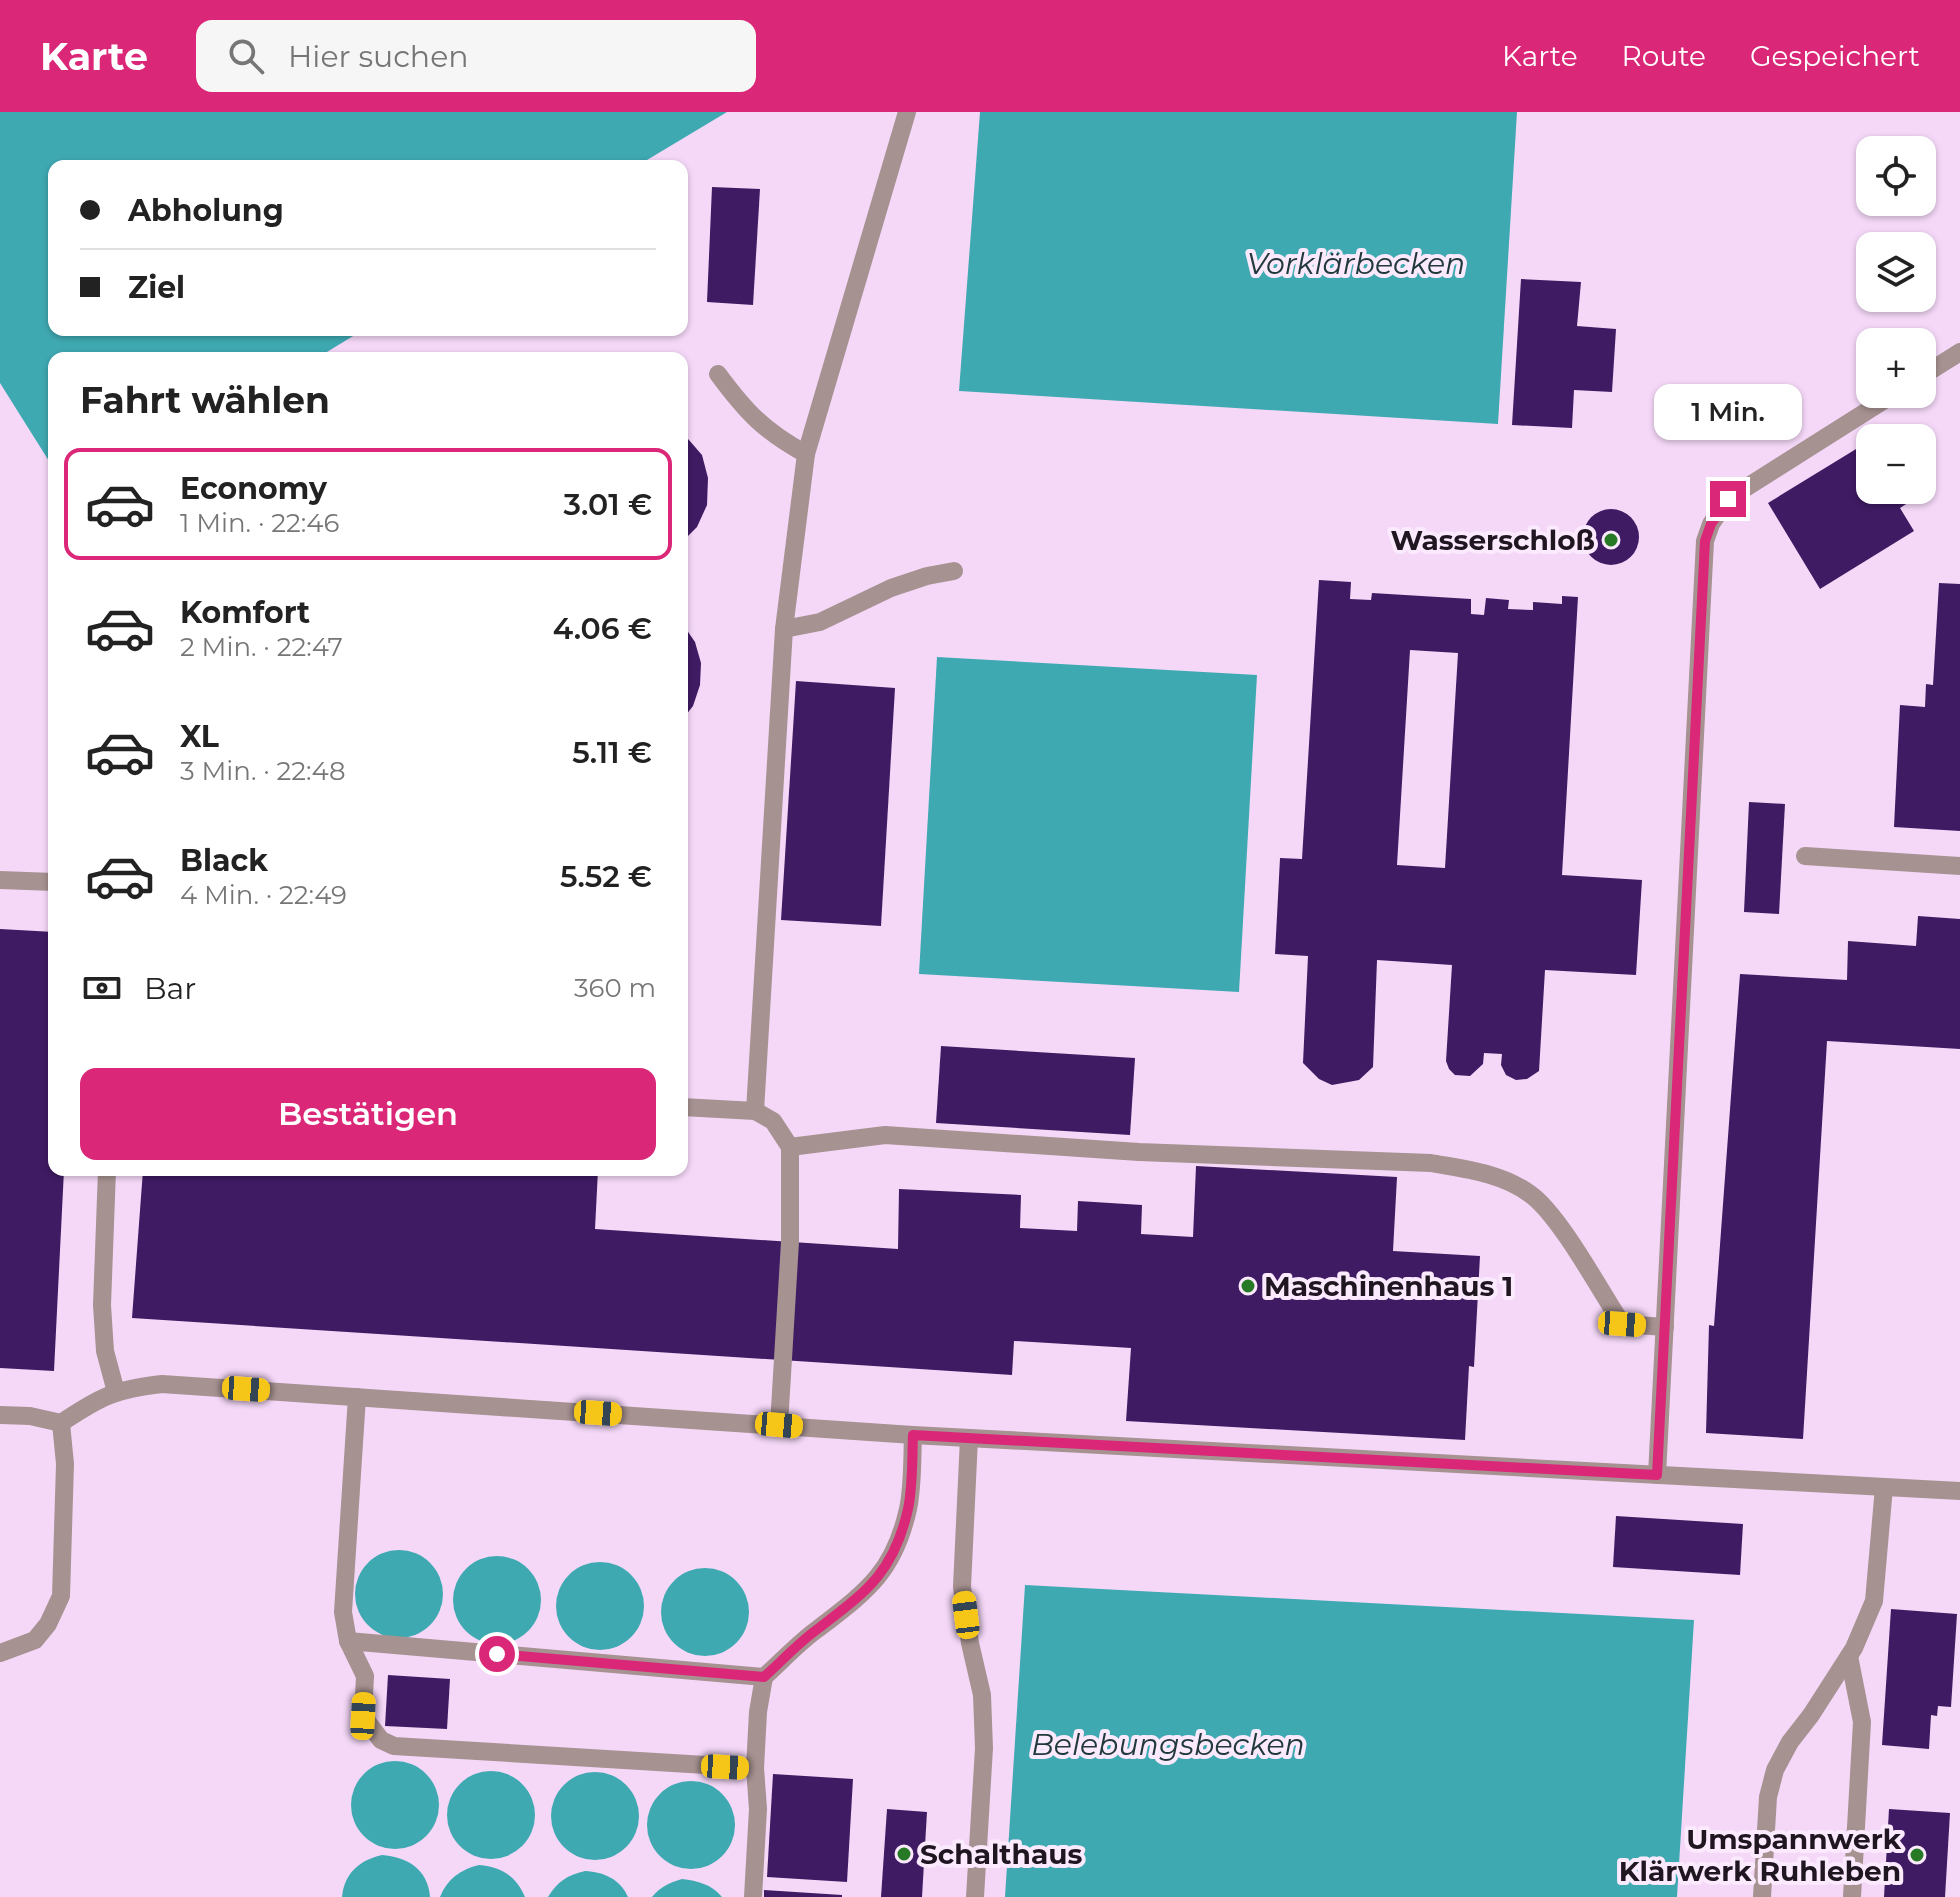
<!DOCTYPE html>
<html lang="de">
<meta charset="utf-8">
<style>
:root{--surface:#fff;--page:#f6f6f6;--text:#222;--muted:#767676;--line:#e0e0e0;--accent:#db2777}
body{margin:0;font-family:Montserrat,sans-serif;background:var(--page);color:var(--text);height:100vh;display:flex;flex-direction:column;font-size:30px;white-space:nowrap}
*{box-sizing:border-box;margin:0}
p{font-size:26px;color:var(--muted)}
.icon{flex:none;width:44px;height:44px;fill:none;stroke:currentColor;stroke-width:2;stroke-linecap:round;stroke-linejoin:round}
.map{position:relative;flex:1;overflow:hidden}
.panel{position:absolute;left:48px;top:240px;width:640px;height:824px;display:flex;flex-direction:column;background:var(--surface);border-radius:16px;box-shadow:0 2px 6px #0004}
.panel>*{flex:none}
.hud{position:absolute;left:48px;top:48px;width:640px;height:176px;border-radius:16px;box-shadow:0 2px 6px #0004;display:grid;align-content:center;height:176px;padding:0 32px;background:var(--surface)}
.fabs{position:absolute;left:1856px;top:24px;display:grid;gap:16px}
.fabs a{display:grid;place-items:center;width:80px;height:80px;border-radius:16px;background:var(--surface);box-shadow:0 2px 6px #0004;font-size:40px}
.end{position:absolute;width:36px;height:36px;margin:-18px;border:10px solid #db2777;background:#fff;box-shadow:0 0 0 4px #fff}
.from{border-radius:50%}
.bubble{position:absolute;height:56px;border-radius:16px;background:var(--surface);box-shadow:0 2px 6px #0004;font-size:26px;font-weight:600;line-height:56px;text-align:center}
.car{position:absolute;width:24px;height:48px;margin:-24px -12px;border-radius:10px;box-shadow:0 0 6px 2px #0007;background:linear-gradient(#f5c518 24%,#345 0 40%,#f5c518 0 76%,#345 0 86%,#f5c518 0)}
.hud b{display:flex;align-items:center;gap:28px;height:76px;font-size:30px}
.hud b+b{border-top:2px solid var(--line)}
.hud i{width:20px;height:20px;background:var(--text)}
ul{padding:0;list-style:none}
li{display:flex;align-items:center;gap:24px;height:112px;margin:0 16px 12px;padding:0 16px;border:4px solid transparent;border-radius:16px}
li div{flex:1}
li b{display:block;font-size:30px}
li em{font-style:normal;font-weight:600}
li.on{border-color:var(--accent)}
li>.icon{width:72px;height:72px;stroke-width:1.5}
h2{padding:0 32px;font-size:36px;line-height:96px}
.pay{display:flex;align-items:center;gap:20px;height:88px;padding:0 32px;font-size:30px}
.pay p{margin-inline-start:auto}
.action{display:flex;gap:16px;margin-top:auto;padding:16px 32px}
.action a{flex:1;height:92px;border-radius:16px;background:var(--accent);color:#fff;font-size:32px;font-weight:600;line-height:92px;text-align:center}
header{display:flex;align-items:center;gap:48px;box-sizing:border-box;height:112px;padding:0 40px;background:var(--accent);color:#fff}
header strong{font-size:38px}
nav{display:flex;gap:44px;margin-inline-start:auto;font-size:28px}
.search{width:560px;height:72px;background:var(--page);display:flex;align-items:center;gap:20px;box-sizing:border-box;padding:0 28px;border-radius:16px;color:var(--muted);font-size:30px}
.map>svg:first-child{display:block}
</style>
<header>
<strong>Karte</strong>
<div class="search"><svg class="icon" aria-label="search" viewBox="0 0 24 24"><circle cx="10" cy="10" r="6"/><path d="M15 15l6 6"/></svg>Hier suchen</div>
<nav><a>Karte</a><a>Route</a><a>Gespeichert</a></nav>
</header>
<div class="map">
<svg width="1960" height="1785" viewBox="0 0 1960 1785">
<rect width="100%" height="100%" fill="#f5d8f8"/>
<g fill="#3fa9b2">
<path d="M0,0H727L637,54H54V218H363L317,246H54V357L0,271Z"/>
<path d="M980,0H1517L1498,312L959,279Z"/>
<path d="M937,545L1257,563L1239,880L919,862Z"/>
<circle cx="399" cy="1482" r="44"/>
<circle cx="497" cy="1488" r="44"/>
<circle cx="600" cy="1494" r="44"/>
<circle cx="705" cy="1500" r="44"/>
<path d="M1025,1473L1694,1508L1677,1785H1005Z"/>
<circle cx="395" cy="1693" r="44"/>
<circle cx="491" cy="1703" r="44"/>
<circle cx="595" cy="1704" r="44"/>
<circle cx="691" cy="1713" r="44"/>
<path d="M382,1743C407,1745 428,1757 430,1785H342C344,1761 360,1748 382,1743Z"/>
<path d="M479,1753C502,1755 516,1764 525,1785H440C447,1767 461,1757 479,1753Z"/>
<path d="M585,1759C604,1760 620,1767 628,1785H548C557,1770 567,1763 585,1759Z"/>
<path d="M682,1767C698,1769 711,1772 722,1785H652C660,1775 669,1771 682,1767Z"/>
</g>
<g fill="#3f1b63" fill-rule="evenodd">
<path d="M712,75L760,77L753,193L707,190Z"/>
<path d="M1521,167L1581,170L1577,214L1616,217L1612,280L1574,278L1572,316L1512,313Z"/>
<path d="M682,320L702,343L708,366L707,393L697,415L682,430Z"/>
<path d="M1861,334L1870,349V378H1909L1914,387L1900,396L1914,419L1820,477L1768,391Z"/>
<circle cx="1611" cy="425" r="28"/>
<path d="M1319,468L1351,470L1350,487L1371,488L1372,481L1471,487V502L1484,503L1486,486L1509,488L1508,497L1533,498V490L1562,492V484L1578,485L1562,763L1642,768L1636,863L1545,858L1539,959L1527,967L1516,968L1506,963L1501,953L1502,942L1484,941L1483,952L1470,964L1455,963L1449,957L1446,949L1452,853L1377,848L1373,955L1359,968L1332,973L1319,967L1303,951L1308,844L1275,842L1280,746L1302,747ZM1410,538L1458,541L1445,756L1397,753Z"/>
<path d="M1939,471L1960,472V719L1894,715L1900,593L1925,595L1926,572L1933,573Z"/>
<path d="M682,511L695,530L701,551L700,573L693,594L682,608Z"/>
<path d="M796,569L895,576L881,814L781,808Z"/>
<path d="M1749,690L1785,692L1779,802L1744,800Z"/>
<path d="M1918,804L1960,807V937L1827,929L1803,1327L1706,1321L1709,1213L1714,1214L1740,862L1847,868L1848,829L1916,834Z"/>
<path d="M0,817L54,820V1058H64L54,1259L0,1256Z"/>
<path d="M941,934L1135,946L1130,1023L936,1011Z"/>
<path d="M1196,1054L1397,1065L1393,1139L1480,1144L1474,1255L1469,1254L1465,1328L1126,1309L1131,1236L1014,1229L1012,1263L132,1206L143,1058H598L595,1117L898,1137L899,1077L1021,1083L1020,1116L1077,1119L1078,1089L1142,1093L1141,1122L1193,1125Z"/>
<path d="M1616,1404L1743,1412L1740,1463L1613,1455Z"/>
<path d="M1891,1497L1957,1502L1951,1595L1938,1594L1937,1604L1931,1603L1929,1637L1882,1633Z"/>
<path d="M388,1563L450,1567L447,1617L385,1614Z"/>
<path d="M773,1662L853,1667L847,1770L767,1765Z"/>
<path d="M887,1697L927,1700L922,1785H881Z"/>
<path d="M1889,1697L1950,1701L1945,1785H1884Z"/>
<path d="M764,1778L842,1783V1785H764Z"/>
</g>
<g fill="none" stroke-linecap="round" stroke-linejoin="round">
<g stroke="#a69291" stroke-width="18">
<path d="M718,262C746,300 764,319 806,342L784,517L755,999"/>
<path d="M1922,264L1960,240"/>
<path d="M806,342L907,0"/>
<path d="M784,517L820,510L891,476L927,464L954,459"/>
<path d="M1805,744L1960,754"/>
<path d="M0,768L54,770"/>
<path d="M682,995L755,999L773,1009L790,1035V1130L779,1313"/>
<path d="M790,1035L885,1023L1139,1040L1431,1051C1465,1057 1502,1061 1530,1082C1559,1102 1601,1180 1622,1212L1665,1215"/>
<path d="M107,1058L102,1193L105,1239L116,1280"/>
<path d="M0,1303L30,1304L61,1311C100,1285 115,1277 162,1272L913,1323L1960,1379"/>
<path d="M969,1326L962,1475L970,1531L982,1583L984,1636L975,1785"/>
<path d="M1657,1363L1705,429L1711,412L1728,387L1894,282"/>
<path d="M348,1529L343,1500L357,1285"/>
<path d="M0,1541L35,1528L48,1512L61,1484L65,1352L61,1311"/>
<path d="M1849,1544L1862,1610L1852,1785"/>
<path d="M764,1565L758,1600L755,1656L394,1634L381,1628L363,1604L365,1564L348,1529L764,1565C782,1549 799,1530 819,1516C867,1479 894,1460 908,1397C913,1374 912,1347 913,1323"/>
<path d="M753,1785L758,1697L755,1656"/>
<path d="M1762,1785L1768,1685L1775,1658L1790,1630L1811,1603L1854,1536L1874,1489L1884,1375"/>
</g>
</g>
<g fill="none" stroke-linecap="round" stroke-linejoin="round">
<path stroke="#db2777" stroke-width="10" d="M497,1542L764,1565C782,1549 799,1530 819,1516C867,1479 894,1460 908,1397C913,1374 912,1347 913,1323L1657,1363L1705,429L1711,412L1728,387"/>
</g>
<g fill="#277a25" stroke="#fbe9fd" stroke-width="3">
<circle cx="1611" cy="428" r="8"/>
<circle cx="1248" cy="1174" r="8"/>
<circle cx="904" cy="1742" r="8"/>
<circle cx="1917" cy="1743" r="8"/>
</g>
<g text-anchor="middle" stroke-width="8" stroke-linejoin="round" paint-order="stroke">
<g font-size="28" font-weight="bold" fill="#201621" stroke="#fbe9fd" text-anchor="end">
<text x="1595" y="438">Wasserschloß</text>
<text x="1264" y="1184" text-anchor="start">Maschinenhaus 1</text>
<text x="1901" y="1737">Umspannwerk<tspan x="1901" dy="32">Klärwerk Ruhleben</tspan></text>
<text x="920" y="1752" text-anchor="start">Schalthaus</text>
</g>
<g font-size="30" font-style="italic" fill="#21393b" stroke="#fbe9fd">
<text x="1356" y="162">Vorklärbecken</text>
<text x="1168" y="1643">Belebungsbecken</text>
</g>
</g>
</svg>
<div class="fabs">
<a><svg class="icon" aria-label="locate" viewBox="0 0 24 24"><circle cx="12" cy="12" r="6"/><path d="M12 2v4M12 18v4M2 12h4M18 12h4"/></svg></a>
<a><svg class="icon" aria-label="layers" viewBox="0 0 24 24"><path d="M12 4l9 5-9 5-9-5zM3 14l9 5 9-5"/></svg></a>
<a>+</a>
<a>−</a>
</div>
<i class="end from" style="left:497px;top:1542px"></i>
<i class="end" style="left:1728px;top:387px"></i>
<div class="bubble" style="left:1654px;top:272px;width:148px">1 Min.</div>
<i class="car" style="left:1622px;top:1212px;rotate:94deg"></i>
<i class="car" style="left:246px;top:1277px;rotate:94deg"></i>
<i class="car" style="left:598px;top:1301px;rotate:94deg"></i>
<i class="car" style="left:779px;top:1313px;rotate:95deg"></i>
<i class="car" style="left:966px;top:1503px;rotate:353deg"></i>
<i class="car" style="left:363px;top:1604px;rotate:3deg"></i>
<i class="car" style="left:725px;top:1655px;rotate:93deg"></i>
<div class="hud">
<b><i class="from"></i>Abholung</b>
<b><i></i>Ziel</b>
</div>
<section class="panel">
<h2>Fahrt wählen</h2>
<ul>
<li class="on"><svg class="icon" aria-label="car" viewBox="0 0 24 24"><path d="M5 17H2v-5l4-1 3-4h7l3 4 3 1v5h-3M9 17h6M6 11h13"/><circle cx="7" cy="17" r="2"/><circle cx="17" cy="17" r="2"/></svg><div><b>Economy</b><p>1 Min. · 22:46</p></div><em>3.01 €</em></li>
<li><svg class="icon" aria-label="car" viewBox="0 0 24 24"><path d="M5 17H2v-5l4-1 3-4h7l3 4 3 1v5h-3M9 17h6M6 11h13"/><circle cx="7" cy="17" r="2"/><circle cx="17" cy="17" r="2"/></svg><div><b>Komfort</b><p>2 Min. · 22:47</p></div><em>4.06 €</em></li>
<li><svg class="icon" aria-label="car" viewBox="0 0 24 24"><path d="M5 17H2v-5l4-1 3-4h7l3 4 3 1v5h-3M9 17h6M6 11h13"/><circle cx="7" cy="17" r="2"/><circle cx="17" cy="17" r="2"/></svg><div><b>XL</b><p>3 Min. · 22:48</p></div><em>5.11 €</em></li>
<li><svg class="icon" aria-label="car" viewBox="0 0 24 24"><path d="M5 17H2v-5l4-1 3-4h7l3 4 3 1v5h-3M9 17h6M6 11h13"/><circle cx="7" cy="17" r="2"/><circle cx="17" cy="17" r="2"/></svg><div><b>Black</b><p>4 Min. · 22:49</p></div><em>5.52 €</em></li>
</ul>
<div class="pay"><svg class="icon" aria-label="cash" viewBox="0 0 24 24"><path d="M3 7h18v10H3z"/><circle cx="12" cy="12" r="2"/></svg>Bar<p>360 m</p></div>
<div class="action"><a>Bestätigen</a></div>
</section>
</div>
